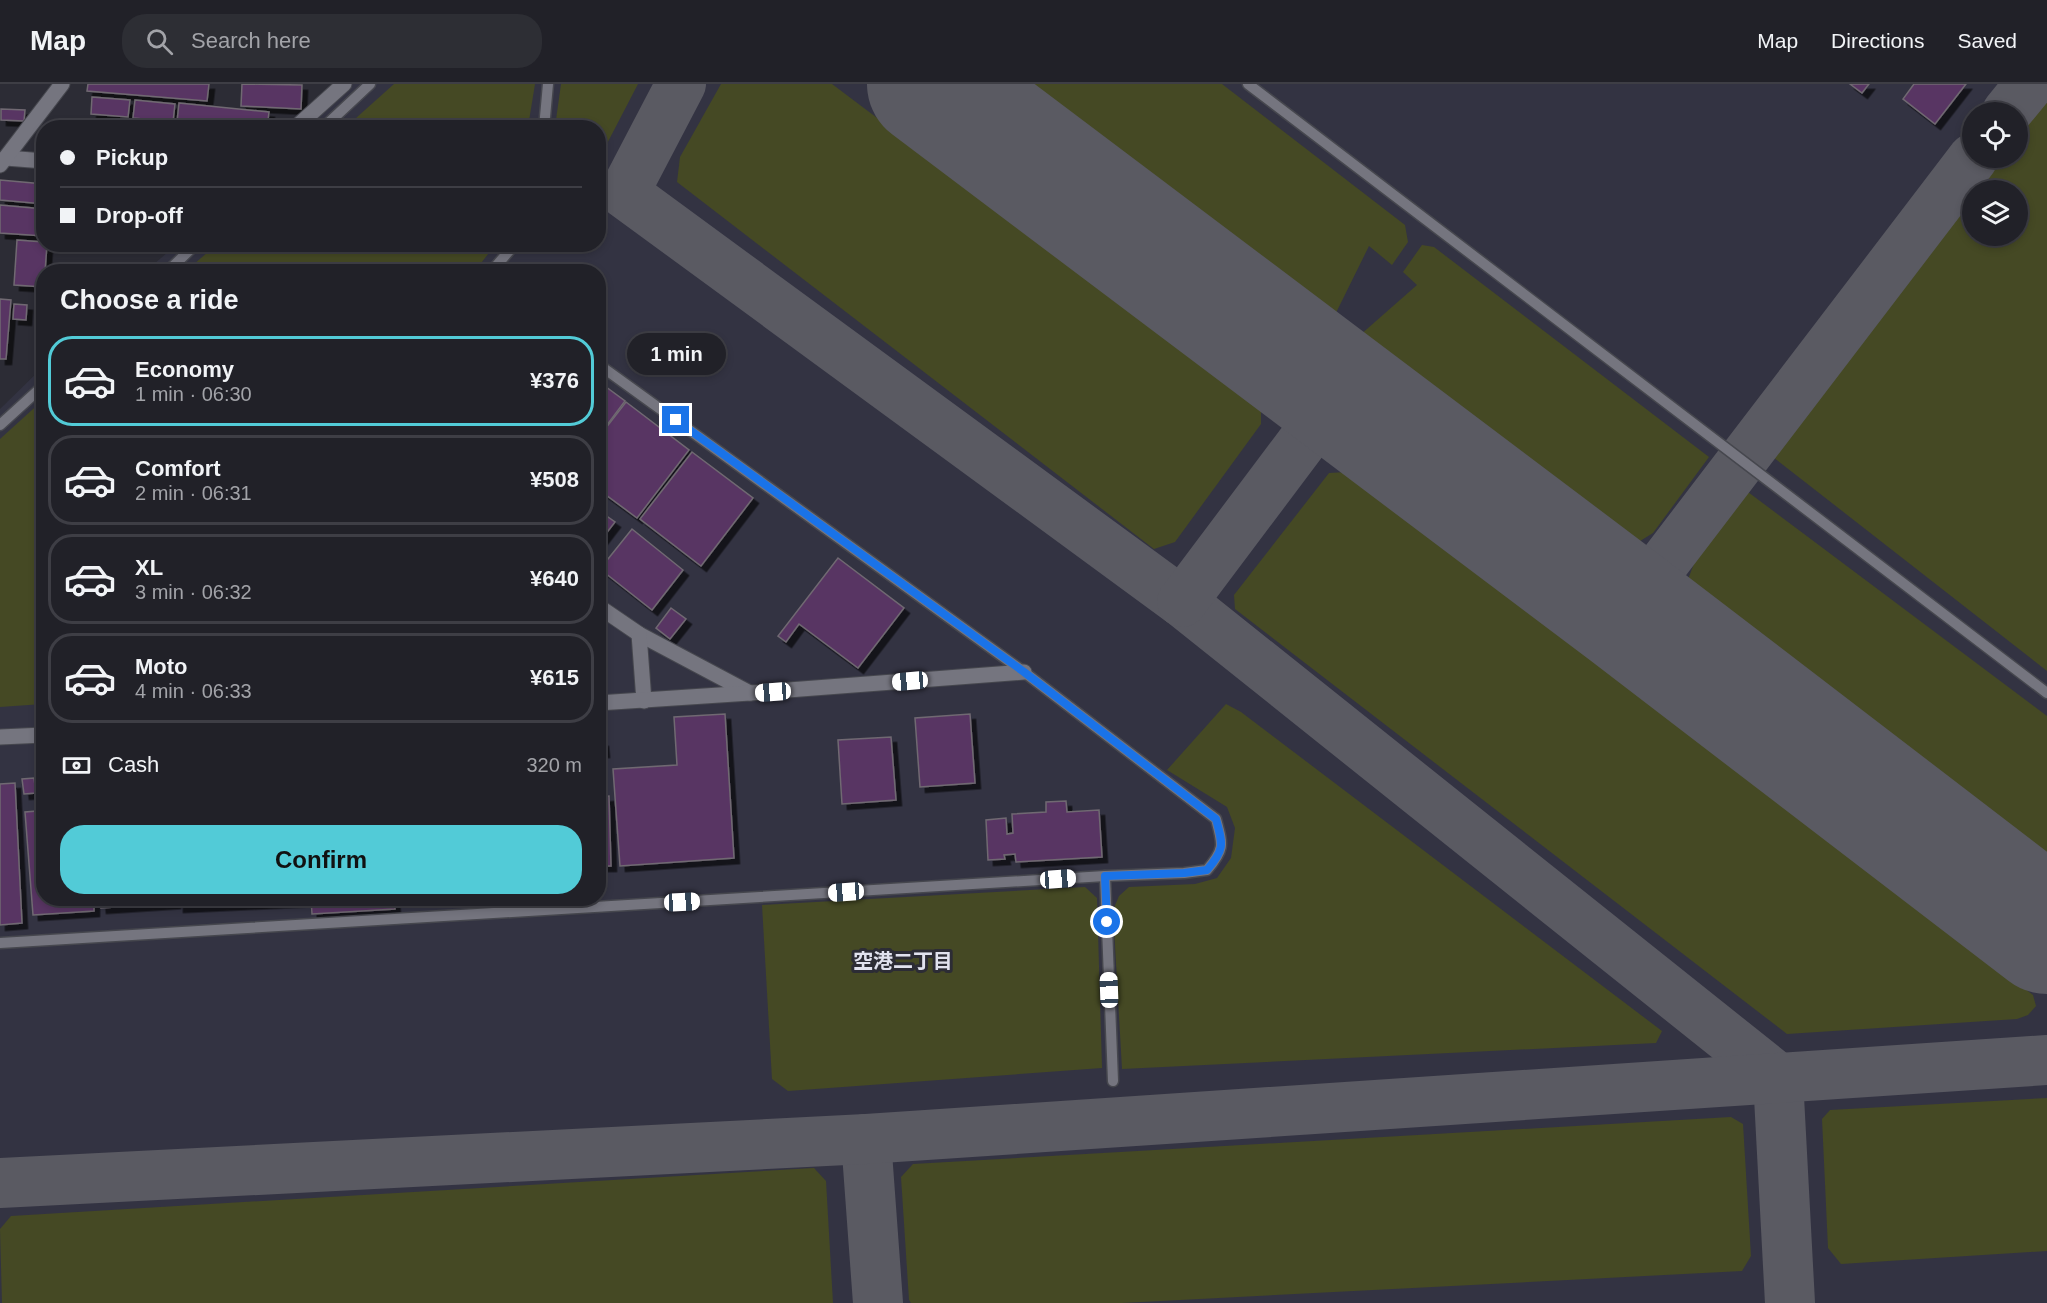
<!DOCTYPE html>
<meta charset="utf-8">
<style>
:root{--surface:#212128;--page:#2d2e34;--text:#f1f3f6;--muted:#a2a3a8;--line:#3e3e45;--accent:#52cbd7}
body{margin:0;font-family:Arial,"Noto Sans JP",sans-serif;background:var(--page);color:var(--text);height:100vh;display:flex;flex-direction:column;font-size:22px;white-space:nowrap}
*{box-sizing:border-box;margin:0}
p{font-size:20px;color:var(--muted)}
.icon{flex:none;width:33px;height:33px;fill:none;stroke:currentColor;stroke-width:2;stroke-linecap:round;stroke-linejoin:round}
.map{position:relative;flex:1;overflow:hidden}
.sheet{position:absolute;left:36px;top:180px;width:570px;height:642px;display:flex;flex-direction:column;background:var(--surface);border-radius:24px;box-shadow:0 3px 9px #0003,0 0 0 2px var(--line)}
.sheet>*{flex:none}
.guide{position:absolute;left:36px;top:36px;width:570px;height:132px;border-radius:24px;box-shadow:0 3px 9px #0003,0 0 0 2px var(--line);display:grid;align-content:center;height:132px;padding:0 24px;background:var(--surface)}
.fabs{position:absolute;left:1962px;top:18px;display:grid;gap:12px}
.fabs a{display:grid;place-items:center;width:66px;height:66px;border-radius:50%;background:var(--surface);box-shadow:0 3px 9px #0003,0 0 0 2px var(--line);font-size:30px}
.end{position:absolute;width:27px;height:27px;margin:-14px;border:8px solid #1a73e8;background:#fff;box-shadow:0 0 0 3px #fff}
.from{border-radius:50%}
.bubble{position:absolute;height:42px;border-radius:21px;background:var(--surface);box-shadow:0 3px 9px #0003,0 0 0 2px var(--line);font-size:20px;font-weight:700;line-height:42px;text-align:center}
.car{position:absolute;width:18px;height:36px;margin:-18px -9px;border-radius:8px;box-shadow:0 0 4px 2px #0007;background:linear-gradient(#fff 24%,#345 0 40%,#fff 0 76%,#345 0 86%,#fff 0)}
.guide b{display:flex;align-items:center;gap:21px;height:57px;font-size:22px}
.guide b+b{border-top:2px solid var(--line)}
.guide i{width:15px;height:15px;background:var(--text)}
ul{padding:0;list-style:none}
li{display:flex;align-items:center;gap:18px;height:90px;margin:0 12px 9px;padding:0 12px;border:3px solid var(--line);border-radius:24px}
li div{flex:1}
li b{display:block;font-size:22px}
li em{font-style:normal;font-weight:700}
li.on{border-color:var(--accent)}
li>.icon{width:54px;height:54px;stroke-width:1.5}
h2{padding:0 24px;font-size:27px;line-height:72px}
.pay{display:flex;align-items:center;gap:15px;height:66px;padding:0 24px;font-size:22px}
.pay p{margin-inline-start:auto}
.button{display:flex;gap:12px;margin-top:auto;padding:12px 24px}
.button a{flex:1;height:69px;border-radius:24px;background:var(--accent);color:#111;font-size:24px;font-weight:700;line-height:69px;text-align:center}
header{display:flex;align-items:center;gap:36px;box-sizing:border-box;height:84px;padding:0 30px;background:var(--surface);border-bottom:2px solid var(--line)}
header strong{font-size:28px}
nav{display:flex;gap:33px;margin-inline-start:auto;font-size:21px}
.search{width:420px;height:54px;background:var(--page);display:flex;align-items:center;gap:15px;box-sizing:border-box;padding:0 21px;border-radius:24px;color:var(--muted);font-size:22px}
.map>svg:first-child{display:block}
</style>
<header>
<strong>Map</strong>
<div class="search"><svg class="icon" aria-label="search" viewBox="0 0 24 24"><circle cx="10" cy="10" r="6"/><path d="M15 15l6 6"/></svg>Search here</div>
<nav><a>Map</a><a>Directions</a><a>Saved</a></nav>
</header>
<div class="map">
<svg width="2047" height="1219" viewBox="0 0 2047 1219">
<defs>
<filter id="shadow"><feDropShadow dx="5.5" dy="5.5" stdDeviation="0" flood-color="#0009"/></filter>
</defs>
<rect width="100%" height="100%" fill="#2c2c35"/>
<path fill="#333342" fill-rule="evenodd" d="M353,0H2047V1219H0V325L43,283L44,814H598V188L146,187L176,161L598,160V44L305,43ZM1972,28H2018V74H1972ZM1972,106H2018V152H1972Z"/>
<g fill="#454924">
<path d="M394,0H535L528,43H346Z"/>
<path d="M561,0H638L599,75L598,44L555,43Z"/>
<path d="M721,0H832L1261,323V340L1175,458L1154,465L677,98L680,73Z"/>
<path d="M1019,0H1222L1405,141L1408,158L1392,181L1369,162L1330,241Z"/>
<path d="M2047,15V587L1773,373L1972,111V152H2018V106H1976L2001,74H2018V52Z"/>
<path d="M216,161V160L495,161L475,187H186Z"/>
<path d="M1422,161L1434,163L1709,373L1653,449L1632,462L1618,456L1359,252L1417,201L1403,188Z"/>
<path d="M43,316V620L0,623V355Z"/>
<path d="M1347,388L2033,911L2036,922L2028,931L2017,935L1787,950L1235,525L1234,511L1329,389Z"/>
<path d="M1748,408L2047,632V780L1705,524L1685,503L1697,472Z"/>
<path d="M599,552L608,559L599,580Z"/>
<path d="M1226,620L1241,628L1662,947L1656,959L1122,985L1113,826L1119,812L1129,803L1195,800L1217,794L1231,774L1235,744L1227,723L1167,686Z"/>
<path d="M1085,803L1097,814L1102,984L788,1007L772,995L762,821Z"/>
<path d="M2047,1014V1167L1841,1180L1828,1164L1822,1035L1830,1026Z"/>
<path d="M1731,1033L1743,1040L1751,1172L1742,1187L1122,1219H911L909,1216L901,1093L913,1080Z"/>
<path d="M814,1084L826,1097L833,1219H2L0,1145L11,1132Z"/>
</g>
<g fill="none" stroke-linecap="round" stroke-linejoin="round">
<g stroke="#5a5a62" stroke-width="50">
<path d="M681,0L624,109L1182,518L1778,994L1790,1219"/>
<path d="M2007,28L2030,0"/>
<path d="M1182,518L1339,309"/>
<path d="M1628,526L1973,74"/>
<path d="M866,1055L878,1219"/>
<path d="M0,1099L866,1055L2047,976"/>
</g>
<path stroke="#5a5a62" stroke-width="126" d="M930,0L1628,526L2047,847"/>
</g>
<g fill="#593564" stroke="#706972" stroke-width="1.5" filter="url(#shadow)">
<path d="M88,0H209L207,17L87,7Z"/>
<path d="M242,0L302,1L301,25L241,22Z"/>
<path d="M1850,0H1869L1862,9Z"/>
<path d="M1914,0H1966L1935,40L1903,15Z"/>
<path d="M92,13L130,16L128,33L91,30Z"/>
<path d="M135,16L175,20L173,38L133,34Z"/>
<path d="M179,19L269,28L267,44H230L177,38Z"/>
<path d="M1,25L25,26L24,37L1,36Z"/>
<path d="M81,35L184,44H80Z"/>
<path d="M0,96L44,100V120L0,116Z"/>
<path d="M0,121L44,125V152L0,149Z"/>
<path d="M17,156L44,158V160H47L44,203L14,201Z"/>
<path d="M0,215L11,216L6,275H0Z"/>
<path d="M14,220L27,221L26,236L13,235Z"/>
<path d="M598,297L625,317L598,353Z"/>
<path d="M626,318L689,366L637,434L598,405V354Z"/>
<path d="M692,368L753,414L701,482L640,435Z"/>
<path d="M598,426L615,438L598,460Z"/>
<path d="M632,445L683,486L652,526L600,485Z"/>
<path d="M838,474L904,524L858,584L799,540L786,558L778,552Z"/>
<path d="M671,524L686,535L670,555L656,544Z"/>
<path d="M725,630L734,774L620,782L613,685L677,681L674,633Z"/>
<path d="M970,630L975,699L920,703L915,634Z"/>
<path d="M891,653L896,716L842,720L838,656Z"/>
<path d="M598,657H603L604,668H598Z"/>
<path d="M34,694L36,709L24,710L22,695Z"/>
<path d="M15,699L22,839L0,841V700Z"/>
<path d="M609,712L611,782H598V713Z"/>
<path d="M36,714H44V814H94V827L33,831L25,728L37,727Z"/>
<path d="M1066,717L1067,728L1099,726L1102,773L1016,778L1015,770L1004,771L1005,775L988,776L986,736L1006,734L1007,750L1013,749L1012,730L1046,728V718Z"/>
<path d="M100,814H175V819L101,824Z"/>
<path d="M178,814H306V817L178,823Z"/>
<path d="M311,814H394L395,825L312,830Z"/>
</g>
<g fill="none" stroke-linecap="round" stroke-linejoin="round">
<g stroke="#46474e" stroke-width="13">
<g id="service">
<path d="M1248,0L2047,609"/>
<path d="M323,44L370,0"/>
<path d="M544,44L548,0"/>
<path d="M167,188L196,160"/>
<path d="M491,188L515,160"/>
<path d="M0,341L44,301"/>
<path d="M1105,792L1113,997"/>
<path d="M0,859L1105,792L1184,789L1207,786C1225,765 1223,761 1216,735L1024,588L598,280"/>
</g>
</g>
<g stroke="#46474e" stroke-width="17">
<g id="minor">
<path d="M295,44L344,0"/>
<path d="M6,74L44,77"/>
<path d="M0,81L62,0"/>
</g>
</g>
<g stroke="#46474e" stroke-width="17">
<g id="tertiary">
<path d="M598,522L639,550L750,609"/>
<path d="M639,550L644,617"/>
<path d="M598,619L750,609L1024,588"/>
<path d="M0,653L44,651"/>
</g>
</g>
<use href="#service" stroke="#75757f" stroke-width="10"/>
<use href="#minor" stroke="#75757f" stroke-width="15"/>
<use href="#tertiary" stroke="#75757f" stroke-width="15"/>
</g>
<g fill="none" stroke-linecap="round" stroke-linejoin="round">
<path stroke="#1a73e8" stroke-width="8" d="M676,336L1024,588L1216,735C1223,761 1225,765 1207,786L1184,789L1105,792L1107,838"/>
</g>
<g text-anchor="middle" stroke-width="6" stroke-linejoin="round" paint-order="stroke">
<g font-size="20" font-weight="bold" fill="#e1e2ee" stroke="#2c2c35">
<text x="903" y="884">空港二丁目</text>
</g>
</g>
</svg>
<div class="fabs">
<a><svg class="icon" aria-label="locate" viewBox="0 0 24 24"><circle cx="12" cy="12" r="6"/><path d="M12 2v4M12 18v4M2 12h4M18 12h4"/></svg></a>
<a><svg class="icon" aria-label="layers" viewBox="0 0 24 24"><path d="M12 4l9 5-9 5-9-5zM3 14l9 5 9-5"/></svg></a>
</div>
<i class="end from" style="left:1107px;top:838px"></i>
<i class="end" style="left:676px;top:336px"></i>
<div class="bubble" style="left:627px;top:249px;width:99px">1 min</div>
<i class="car" style="left:910px;top:597px;rotate:265deg"></i>
<i class="car" style="left:773px;top:608px;rotate:266deg"></i>
<i class="car" style="left:1058px;top:795px;rotate:86deg"></i>
<i class="car" style="left:846px;top:808px;rotate:266deg"></i>
<i class="car" style="left:682px;top:818px;rotate:87deg"></i>
<i class="car" style="left:1109px;top:906px;rotate:358deg"></i>
<div class="guide">
<b><i class="from"></i>Pickup</b>
<b><i></i>Drop-off</b>
</div>
<section class="sheet">
<h2>Choose a ride</h2>
<ul>
<li class="on"><svg class="icon" aria-label="car" viewBox="0 0 24 24"><path d="M5 17H2v-5l4-1 3-4h7l3 4 3 1v5h-3M9 17h6M6 11h13"/><circle cx="7" cy="17" r="2"/><circle cx="17" cy="17" r="2"/></svg><div><b>Economy</b><p>1 min · 06:30</p></div><em>¥376</em></li>
<li><svg class="icon" aria-label="car" viewBox="0 0 24 24"><path d="M5 17H2v-5l4-1 3-4h7l3 4 3 1v5h-3M9 17h6M6 11h13"/><circle cx="7" cy="17" r="2"/><circle cx="17" cy="17" r="2"/></svg><div><b>Comfort</b><p>2 min · 06:31</p></div><em>¥508</em></li>
<li><svg class="icon" aria-label="car" viewBox="0 0 24 24"><path d="M5 17H2v-5l4-1 3-4h7l3 4 3 1v5h-3M9 17h6M6 11h13"/><circle cx="7" cy="17" r="2"/><circle cx="17" cy="17" r="2"/></svg><div><b>XL</b><p>3 min · 06:32</p></div><em>¥640</em></li>
<li><svg class="icon" aria-label="car" viewBox="0 0 24 24"><path d="M5 17H2v-5l4-1 3-4h7l3 4 3 1v5h-3M9 17h6M6 11h13"/><circle cx="7" cy="17" r="2"/><circle cx="17" cy="17" r="2"/></svg><div><b>Moto</b><p>4 min · 06:33</p></div><em>¥615</em></li>
</ul>
<div class="pay"><svg class="icon" aria-label="cash" viewBox="0 0 24 24"><path d="M3 7h18v10H3z"/><circle cx="12" cy="12" r="2"/></svg>Cash<p>320 m</p></div>
<div class="button"><a>Confirm</a></div>
</section>
</div>
